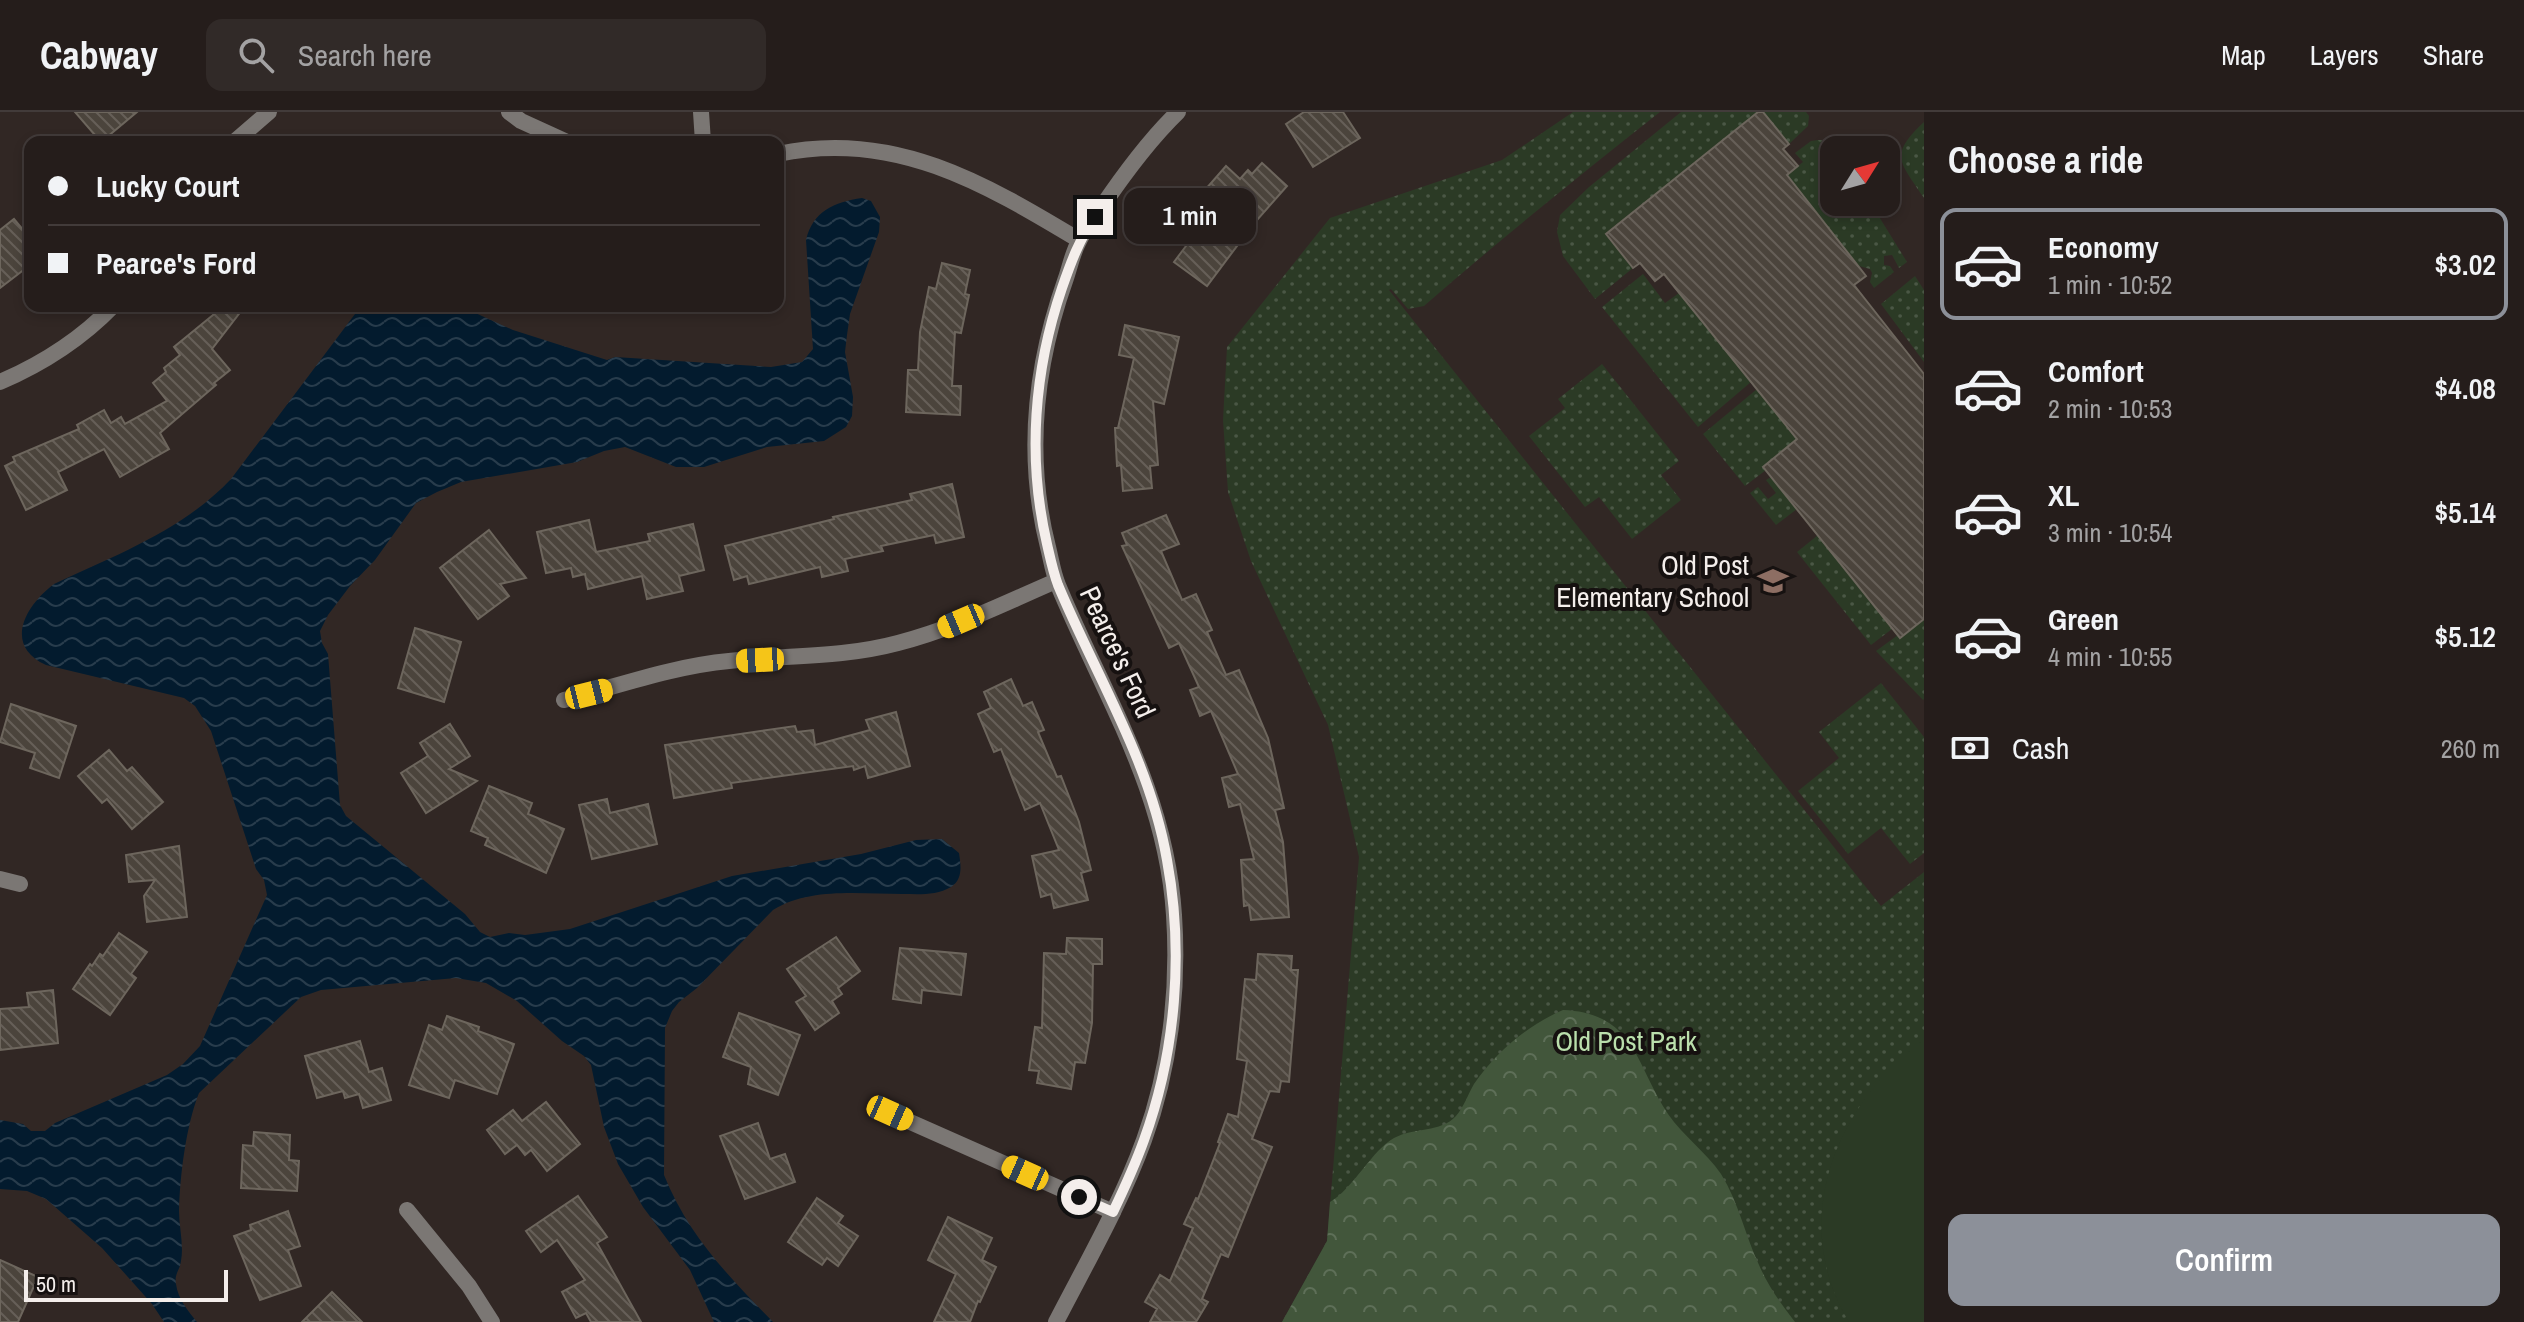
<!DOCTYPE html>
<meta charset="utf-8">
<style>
:root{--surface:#251d1b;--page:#312a28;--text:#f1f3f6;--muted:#a3a2a3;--line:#423b3a;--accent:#8c9099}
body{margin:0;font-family:"Archivo Narrow",sans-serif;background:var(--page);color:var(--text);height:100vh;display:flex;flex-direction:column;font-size:30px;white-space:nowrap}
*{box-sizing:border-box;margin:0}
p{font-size:26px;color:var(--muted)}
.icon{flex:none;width:44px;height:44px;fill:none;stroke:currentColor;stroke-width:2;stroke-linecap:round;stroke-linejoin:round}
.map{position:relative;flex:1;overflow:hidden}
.details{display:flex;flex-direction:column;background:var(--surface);width:600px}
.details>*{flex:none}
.hud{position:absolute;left:24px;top:24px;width:760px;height:176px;border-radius:16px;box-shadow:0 4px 12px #0003,0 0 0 2px var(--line);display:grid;align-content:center;height:176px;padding:0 24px;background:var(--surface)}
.needle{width:52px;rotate:53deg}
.buttons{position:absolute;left:1820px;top:24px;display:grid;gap:16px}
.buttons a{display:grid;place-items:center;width:80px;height:80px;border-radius:16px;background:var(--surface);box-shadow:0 4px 12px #0003,0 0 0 2px var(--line);font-size:40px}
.scale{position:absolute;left:24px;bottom:20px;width:204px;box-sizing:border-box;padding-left:8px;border:4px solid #f4eeeb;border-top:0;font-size:22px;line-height:28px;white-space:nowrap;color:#f4eeeb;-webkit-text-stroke:6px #161110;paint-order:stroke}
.end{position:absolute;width:36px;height:36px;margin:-18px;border:10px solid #f4eeeb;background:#111;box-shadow:0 0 0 4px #111}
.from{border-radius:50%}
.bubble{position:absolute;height:56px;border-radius:16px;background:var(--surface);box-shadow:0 4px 12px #0003,0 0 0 2px var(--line);font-size:26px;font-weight:600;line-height:56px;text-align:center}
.car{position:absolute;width:24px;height:48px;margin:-24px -12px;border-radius:10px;box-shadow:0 0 6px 2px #0007;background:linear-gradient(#f5c518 24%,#345 0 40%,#f5c518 0 76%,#345 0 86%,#f5c518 0)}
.hud b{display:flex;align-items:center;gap:28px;height:76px;font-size:30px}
.hud b+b{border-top:2px solid var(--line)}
.hud i{width:20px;height:20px;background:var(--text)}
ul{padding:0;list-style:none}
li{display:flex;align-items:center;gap:24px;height:112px;margin:0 16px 12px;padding:0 8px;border:4px solid transparent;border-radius:16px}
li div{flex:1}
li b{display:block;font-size:30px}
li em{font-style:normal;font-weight:600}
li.on{border-color:var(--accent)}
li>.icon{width:72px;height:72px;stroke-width:1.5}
h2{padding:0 24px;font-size:36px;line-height:96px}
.pay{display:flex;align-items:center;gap:20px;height:88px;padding:0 24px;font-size:30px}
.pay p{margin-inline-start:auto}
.cta{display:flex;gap:16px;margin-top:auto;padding:16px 24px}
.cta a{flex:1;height:92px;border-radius:16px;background:var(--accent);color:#fff;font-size:32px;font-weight:600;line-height:92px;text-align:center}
header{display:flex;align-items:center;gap:48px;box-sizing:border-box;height:112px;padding:0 40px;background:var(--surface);border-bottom:2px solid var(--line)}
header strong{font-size:38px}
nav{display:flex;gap:44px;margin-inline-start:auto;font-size:28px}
.search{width:560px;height:72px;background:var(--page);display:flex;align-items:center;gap:20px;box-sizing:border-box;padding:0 28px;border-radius:16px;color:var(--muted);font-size:30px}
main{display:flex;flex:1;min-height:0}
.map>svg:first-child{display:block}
</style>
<header>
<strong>Cabway</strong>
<div class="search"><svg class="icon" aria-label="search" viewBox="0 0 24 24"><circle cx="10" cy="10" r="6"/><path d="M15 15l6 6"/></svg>Search here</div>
<nav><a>Map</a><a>Layers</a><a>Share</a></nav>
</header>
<main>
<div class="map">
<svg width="1924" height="1210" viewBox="0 0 1924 1210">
<defs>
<pattern id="grass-dots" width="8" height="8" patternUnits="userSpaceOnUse" patternTransform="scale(2)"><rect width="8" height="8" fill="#2b3a25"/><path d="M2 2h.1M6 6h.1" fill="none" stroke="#4a5745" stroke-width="1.8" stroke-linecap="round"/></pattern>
<pattern id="forest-crowns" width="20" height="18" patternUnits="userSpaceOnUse" patternTransform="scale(2)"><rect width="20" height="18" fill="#42563b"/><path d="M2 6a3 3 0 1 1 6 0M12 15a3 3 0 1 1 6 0" fill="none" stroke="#5e6f58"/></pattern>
<pattern id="water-waves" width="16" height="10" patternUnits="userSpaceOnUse" patternTransform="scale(2)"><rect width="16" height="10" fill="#031b2e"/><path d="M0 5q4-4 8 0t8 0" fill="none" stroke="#283c4c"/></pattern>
<pattern id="building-back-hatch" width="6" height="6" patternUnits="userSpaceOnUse" patternTransform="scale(2)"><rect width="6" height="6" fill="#4b443c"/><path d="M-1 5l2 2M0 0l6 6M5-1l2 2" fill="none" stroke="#665f58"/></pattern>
</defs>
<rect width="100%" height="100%" fill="#312724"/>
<g fill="url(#grass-dots)">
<path d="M1573,0H1660C1580,63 1501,127 1424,194L1408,197L1391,177L1389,178L1881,794L1924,760V1210H1282L1327,1129L1359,745L1328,613L1251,449L1228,380L1223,308L1227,235L1330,106L1502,48Z"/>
<path d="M1681,0H1758L1606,121L1633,156L1595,187L1563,144L1557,120L1560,103L1589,75Z"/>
<path d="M1763,0H1806L1809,4L1808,14L1789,32Z"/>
<path d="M1924,10V86C1900,49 1888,44 1924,10Z"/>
<path d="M1818,28L1853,30V38H1834V90H1870L1907,150L1899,156L1892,143L1884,144V153L1890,154L1894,160L1874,176L1870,170L1872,161L1870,157L1859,154L1787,63L1803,50L1795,41L1811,29Z"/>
<path d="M1643,162L1665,191L1679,181L1751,270L1698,315L1602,195Z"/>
<path d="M1915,164L1924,178V250L1881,192Z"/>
<path d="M1602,252L1679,349L1661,363L1681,388L1632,427L1599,385L1585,395L1529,324L1565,296L1558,287Z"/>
<path d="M1757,277L1797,327L1764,354L1766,358L1745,374L1703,322Z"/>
<path d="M1771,365L1797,397L1776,413L1750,381L1758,375L1768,387L1776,381L1766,368Z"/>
<path d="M1818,423L1892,517L1871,533L1797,440Z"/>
<path d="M1924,507V587L1923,588L1876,539L1898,523L1900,526Z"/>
<path d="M1881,571L1924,625V741L1910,752L1881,716L1848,742L1798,679L1839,646L1819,620Z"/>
</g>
<path fill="url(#forest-crowns)" d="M1563,898C1635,901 1635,952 1668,1002C1683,1024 1706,1040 1721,1062C1739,1091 1745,1123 1759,1153C1768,1174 1781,1192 1795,1210H1282L1327,1129L1330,1090C1353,1077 1373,1037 1394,1026C1415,1015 1440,1021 1456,1004C1464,995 1468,982 1474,972C1496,940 1528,913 1563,898Z"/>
<path fill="#2b3a25" d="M1924,927V1210H1849C1788,1109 1835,994 1924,927Z"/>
<path fill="url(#water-waves)" d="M862,86L871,89L880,105L879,120L850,202L847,223L845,240L853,285L852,304L846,315L824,329L767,335L704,355H676L625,335L604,339L577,350L461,370L437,380L416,391L375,448L350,474L328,503L320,519L322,531L328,542L340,693L346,704L465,802L480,820L490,825L509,821L525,823L570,817L732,764L861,742L916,728L942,727L959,741C961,754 963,767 951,775C936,784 918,782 902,782C860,782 810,775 773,798L697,876L679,890L672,899L665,916L664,1063C688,1123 729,1165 773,1210H714L690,1158L643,1095L618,1052L604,1015L591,953L584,944L562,929L517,889L486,871L456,866L321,878L301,885L199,981C186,1014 180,1063 179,1099C179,1115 184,1133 181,1149C180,1158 174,1162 176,1172C178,1187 188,1199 197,1210H164L152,1192L102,1136L46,1087L27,1079L0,1077V1008L23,1012L31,1019H45L55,1011L167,963L183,952L200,934L267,783L264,768L256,757L211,619L195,594L184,586L46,553C3,533 25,494 54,472C116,443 183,418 231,367L361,194H460L513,218L607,248L615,245L771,255L802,250L813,237L806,128C813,99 834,90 862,86Z"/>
<g fill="url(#building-back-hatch)" stroke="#6d665d" stroke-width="2">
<path d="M75,0H137L101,30Z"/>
<path d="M1304,0H1343L1360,26L1313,55L1286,12Z"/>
<path d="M1758,0H1763L1789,32L1783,37L1798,54L1787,63L1866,164L1854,173L1924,262V507L1900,526L1763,355L1797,327L1664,162L1655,169L1640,151L1633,156L1606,122Z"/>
<path d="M1262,51L1287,74L1235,133L1237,134L1207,174L1174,150L1189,130L1171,116L1189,92L1191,94L1226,54L1240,67L1248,58L1252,62Z"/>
<path d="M14,107L30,126V153L0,176V118Z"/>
<path d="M942,151L970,158L965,182L969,183L961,221L955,220L952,274H961L960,303L906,300L908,258H918L920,220L929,175L936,177Z"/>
<path d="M224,194H245L212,237L230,258L214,271L216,273L160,321L169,337L120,365L104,337L58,360L67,378L26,398L5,354L15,349L13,345L79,317L77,313L104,298L111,311L121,305L125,312L167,289L153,271L166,260L164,256L180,243L174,235Z"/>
<path d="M1125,213L1179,225L1164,292L1153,289L1158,353L1150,354L1152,376L1123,379L1121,353L1117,354L1115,316H1118L1134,246L1119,243Z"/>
<path d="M952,372L964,425L936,431L934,423L881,434L883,439L845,447L848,459L822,465L820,455L749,472L747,464L734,468L725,434L834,407L833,405L912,388L910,382Z"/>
<path d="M1166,403L1179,432L1161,439L1182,488L1196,482L1212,518L1207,520L1226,563L1239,558L1268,626L1284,696L1275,698L1283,730L1289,805L1251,808L1249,793L1244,794L1241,748L1254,747L1240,692L1229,695L1222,666L1238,662L1211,599L1200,604L1190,578L1199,575L1179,531L1169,536L1122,434L1127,433L1122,421Z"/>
<path d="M589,408L596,440L650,429L648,422L693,412L704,458L679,464L683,479L647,487L642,464L588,477L585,462L573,465L571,456L546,461L537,420Z"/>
<path d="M489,418L526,466L500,472L509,484L478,507L440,456Z"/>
<path d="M415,516L461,530L444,590L398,576Z"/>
<path d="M1011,567L1023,594L1032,590L1044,618L1038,620L1057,665L1061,664L1079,710L1091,758L1081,761L1088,788L1054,796L1051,782L1041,785L1032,744L1059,738L1040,691L1025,698L1001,637L994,640L978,602L991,596L984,580Z"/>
<path d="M11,592L76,614L59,666L30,656L35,641L0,630Z"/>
<path d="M896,600L910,654L868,666L865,654L854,658L853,654L731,671L732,676L674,686L665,633L795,614L797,620L813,618L815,633L870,618L866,608Z"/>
<path d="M450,612L470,644L449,657L477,669L426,701L401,661L428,644L420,631Z"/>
<path d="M109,638L127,659L132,655L163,690L132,717L107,687L102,691L78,664Z"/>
<path d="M489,674L532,691L528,702L564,717L546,761L485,733L488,726L471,719Z"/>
<path d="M607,687L610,701L648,692L657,732L592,747L579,693Z"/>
<path d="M179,734L187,805L147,810L144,784L155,768L129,770L126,743Z"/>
<path d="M119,821L147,840L131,862L136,866L110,903L73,877L90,852L92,854L100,842L103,844Z"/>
<path d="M836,825L860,859L838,876L842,882L832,889L839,901L815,918L796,890L806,884L787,857Z"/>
<path d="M1067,826L1102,827V852H1093L1092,911L1085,951L1075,950L1071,977L1037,971L1039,959L1029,958L1035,915L1042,916L1044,841L1066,842Z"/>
<path d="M900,836L966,842L961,883L922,878L921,891L893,887Z"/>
<path d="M1258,842L1292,844L1291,858H1298L1289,970L1281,969L1279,980L1270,979L1252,1027L1272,1035L1228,1145L1221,1142L1202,1187L1208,1190L1196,1210H1150L1157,1197L1145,1190L1160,1163L1170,1169L1193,1116L1184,1112L1196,1086L1198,1087L1220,1031L1218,1030L1228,1002L1238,1005L1247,949L1237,947L1245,867L1256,868Z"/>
<path d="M53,878L58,931L0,938V897L29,895L27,881Z"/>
<path d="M739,901L800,923L778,983L748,972L751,955L723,945Z"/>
<path d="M447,904L479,915L478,919L514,932L497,982L455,968L449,986L409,973L429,913L442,918Z"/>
<path d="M360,929L369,960L382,956L391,988L363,996L359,982L345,986L343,979L317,986L305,944Z"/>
<path d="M546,990L580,1032L547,1059L531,1038L525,1043L517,1033L505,1042L487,1018L513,998L522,1009Z"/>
<path d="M758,1011L770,1047L785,1042L795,1070L745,1087L720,1024Z"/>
<path d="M254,1020L290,1023L289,1048L299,1049L297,1079L241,1076L243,1033L253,1034Z"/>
<path d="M578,1084L607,1125L597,1131L641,1210H591L586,1201L576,1206L562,1180L585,1168L557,1128L541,1140L526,1119Z"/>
<path d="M817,1086L843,1104L838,1111L858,1124L838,1154L827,1146L822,1153L788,1130Z"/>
<path d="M288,1099L300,1134L288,1138L301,1174L260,1188L234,1124L251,1118L250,1113Z"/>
<path d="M948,1105L992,1126L982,1148L996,1155L980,1190L978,1189L970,1210H934L956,1162L928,1148Z"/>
<path d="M0,1148L38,1165L18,1210H0Z"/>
<path d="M332,1180L362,1210H302Z"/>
</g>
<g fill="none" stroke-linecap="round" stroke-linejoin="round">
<g stroke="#7b7774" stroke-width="16">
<path d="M509,0L521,9L567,30"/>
<path d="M701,0L703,30"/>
<path d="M234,30L269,0"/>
<path d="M778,42C893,17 984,71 1079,128"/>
<path d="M0,270C42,252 81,227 113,194"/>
<path d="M564,588C618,574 674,554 729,549C787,543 842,546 898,531C953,517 1005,491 1056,469"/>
<path d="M0,767L20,772"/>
<path d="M890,1001L1113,1100"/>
<path d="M407,1098L469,1174L492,1210"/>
<path d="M1056,1210C1087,1150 1121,1091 1144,1028C1170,957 1179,878 1174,803C1166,678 1104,584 1058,473C1053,461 1051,447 1048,435C1025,344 1035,253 1066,166C1070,154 1073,140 1079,129C1084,117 1094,107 1101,96C1124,62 1148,29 1178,0"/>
</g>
</g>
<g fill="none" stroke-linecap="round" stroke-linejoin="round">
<path stroke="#f4eeeb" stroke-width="10" d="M1079,1085L1113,1100C1124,1077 1135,1053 1144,1028C1176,940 1184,840 1167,748C1150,649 1096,564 1058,473C1053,460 1050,445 1047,432C1027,346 1034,258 1062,176C1071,150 1079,128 1095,105"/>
</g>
<defs>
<g id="school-bare" transform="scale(2.4)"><path d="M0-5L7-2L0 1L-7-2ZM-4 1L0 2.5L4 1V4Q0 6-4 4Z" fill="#8d6e63" stroke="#161110" stroke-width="2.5" paint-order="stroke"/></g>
</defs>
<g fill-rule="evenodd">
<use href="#school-bare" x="1773" y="469"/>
</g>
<g text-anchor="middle" stroke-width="8" stroke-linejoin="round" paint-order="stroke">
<g font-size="28" fill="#f4eeeb" stroke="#161110" text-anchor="end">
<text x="1749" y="463">Old Post<tspan x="1749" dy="32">Elementary School</tspan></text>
</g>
<g font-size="28" fill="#f4eeeb" stroke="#161110">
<text transform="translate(1118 540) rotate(65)" y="10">Pearce's Ford</text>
</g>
<g font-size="28" fill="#badfac" stroke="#161110">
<text x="1626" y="939">Old Post Park</text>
</g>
</g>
</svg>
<div class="buttons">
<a><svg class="needle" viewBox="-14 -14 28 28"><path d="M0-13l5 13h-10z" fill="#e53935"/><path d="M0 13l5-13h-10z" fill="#a3a2a3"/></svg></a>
</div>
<div class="scale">50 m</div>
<i class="end from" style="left:1079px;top:1085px"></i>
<i class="end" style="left:1095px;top:105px"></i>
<div class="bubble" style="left:1124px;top:76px;width:132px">1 min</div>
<i class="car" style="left:961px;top:509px;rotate:247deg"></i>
<i class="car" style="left:760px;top:548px;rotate:267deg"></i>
<i class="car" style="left:589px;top:582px;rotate:76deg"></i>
<i class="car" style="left:890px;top:1001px;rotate:114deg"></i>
<i class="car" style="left:1025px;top:1061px;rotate:294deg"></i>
<div class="hud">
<b><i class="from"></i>Lucky Court</b>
<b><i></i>Pearce's Ford</b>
</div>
</div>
<section class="details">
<h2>Choose a ride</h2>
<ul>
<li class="on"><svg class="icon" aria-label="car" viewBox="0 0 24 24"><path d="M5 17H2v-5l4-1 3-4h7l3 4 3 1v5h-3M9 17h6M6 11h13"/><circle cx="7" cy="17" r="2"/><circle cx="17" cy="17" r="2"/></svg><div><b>Economy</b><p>1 min · 10:52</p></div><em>$3.02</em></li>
<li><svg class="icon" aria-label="car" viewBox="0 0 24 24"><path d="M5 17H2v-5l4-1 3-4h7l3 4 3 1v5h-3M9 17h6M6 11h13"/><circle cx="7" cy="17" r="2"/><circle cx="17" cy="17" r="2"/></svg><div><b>Comfort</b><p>2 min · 10:53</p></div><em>$4.08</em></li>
<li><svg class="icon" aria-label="car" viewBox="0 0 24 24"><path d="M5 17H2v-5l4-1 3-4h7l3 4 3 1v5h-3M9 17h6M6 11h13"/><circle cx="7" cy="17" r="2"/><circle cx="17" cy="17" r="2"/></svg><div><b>XL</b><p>3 min · 10:54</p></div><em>$5.14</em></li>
<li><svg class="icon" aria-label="car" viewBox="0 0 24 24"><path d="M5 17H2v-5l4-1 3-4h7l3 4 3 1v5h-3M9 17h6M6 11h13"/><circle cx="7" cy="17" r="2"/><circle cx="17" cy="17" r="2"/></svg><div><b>Green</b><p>4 min · 10:55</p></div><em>$5.12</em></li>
</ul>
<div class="pay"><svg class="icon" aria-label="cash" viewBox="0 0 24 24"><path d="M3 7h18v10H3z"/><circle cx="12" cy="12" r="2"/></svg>Cash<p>260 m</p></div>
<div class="cta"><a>Confirm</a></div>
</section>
</main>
